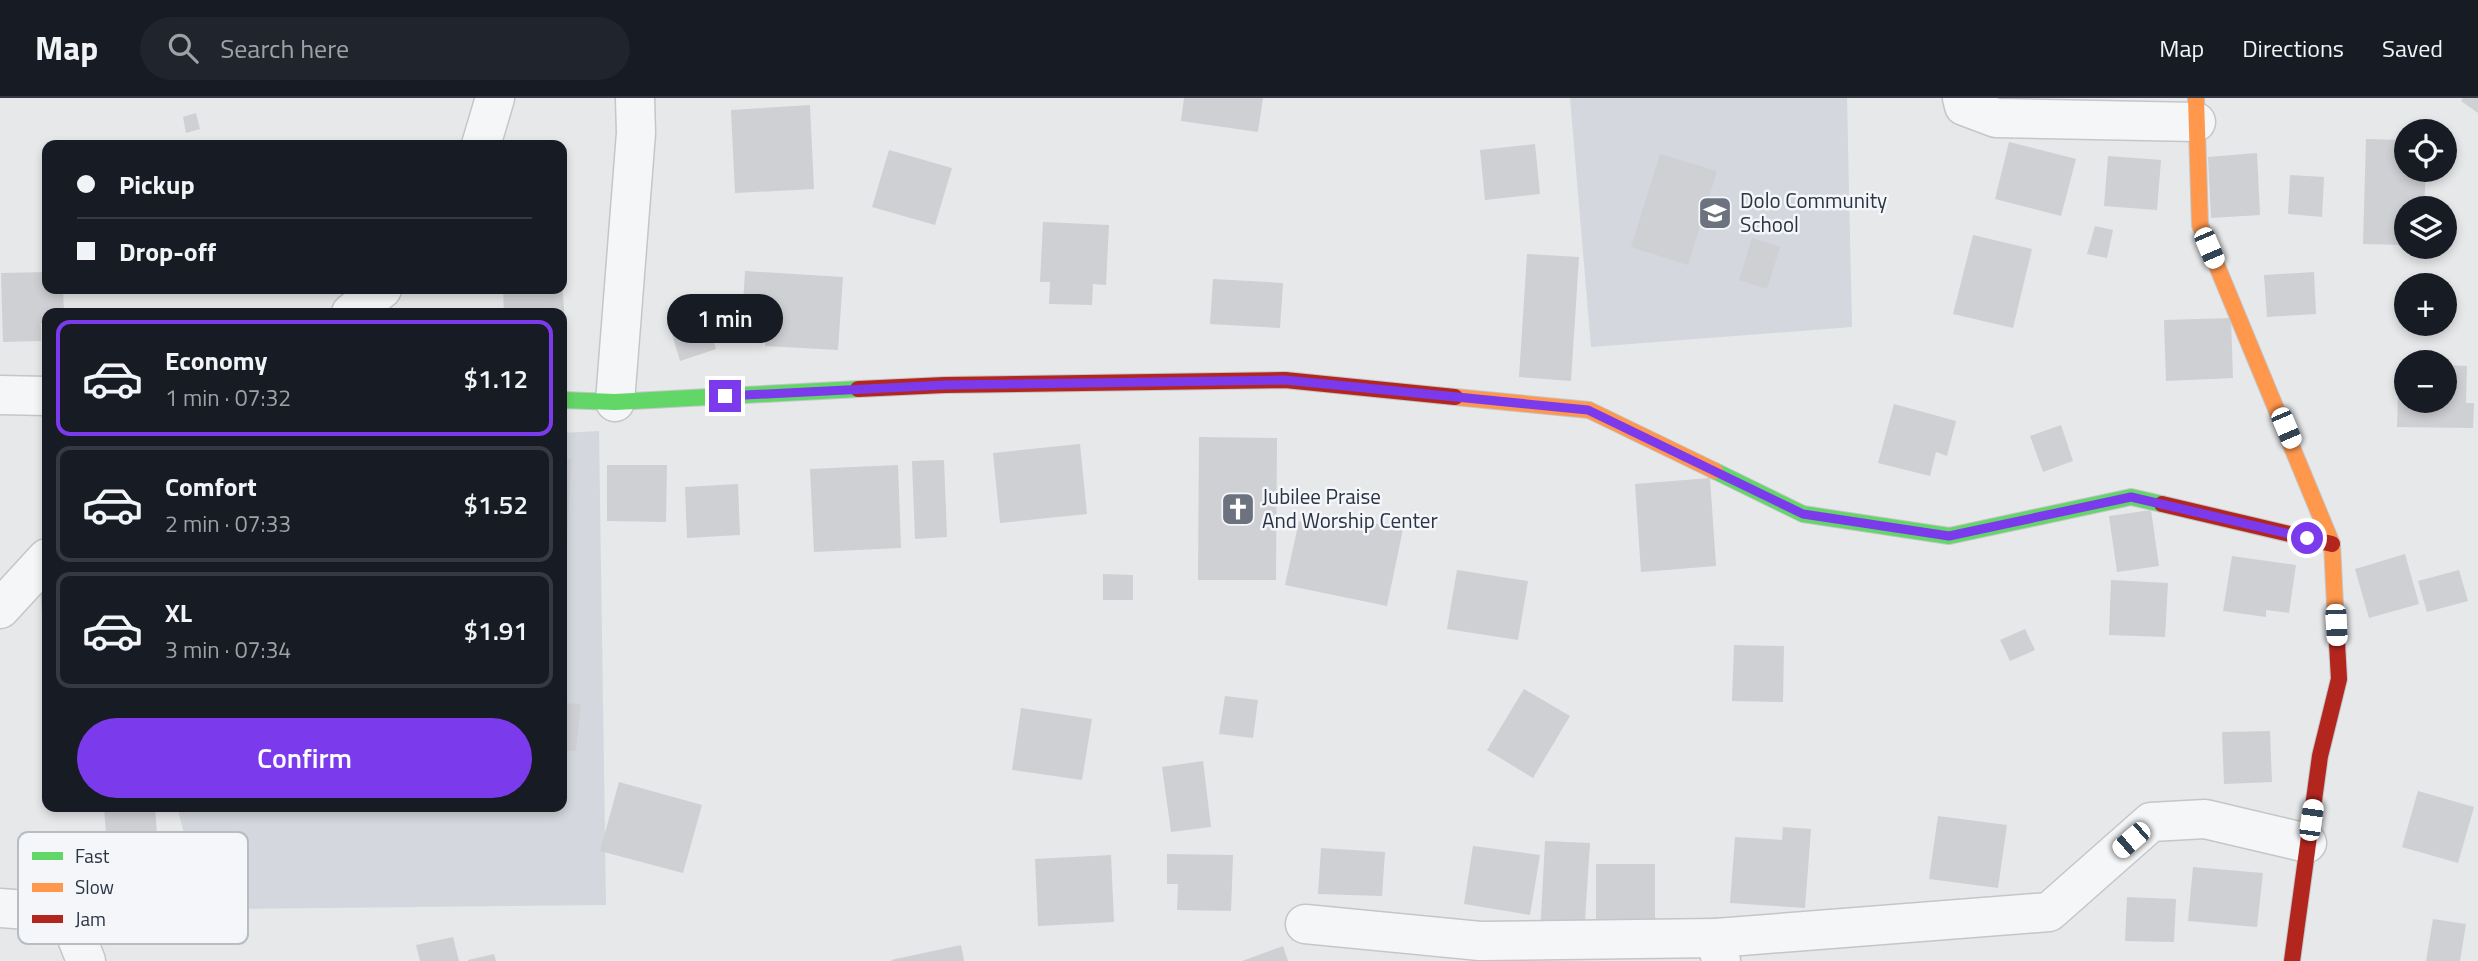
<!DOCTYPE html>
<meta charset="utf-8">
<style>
:root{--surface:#171b24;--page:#20242c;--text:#f1f3f6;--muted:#9ea1a6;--line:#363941;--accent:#7c3aed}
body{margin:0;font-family:"Titillium Web",sans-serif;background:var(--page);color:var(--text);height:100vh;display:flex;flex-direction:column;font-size:26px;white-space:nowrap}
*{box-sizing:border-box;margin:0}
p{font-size:23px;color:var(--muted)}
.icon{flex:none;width:38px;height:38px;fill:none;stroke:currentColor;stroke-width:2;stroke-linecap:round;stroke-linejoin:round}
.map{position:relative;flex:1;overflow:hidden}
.panel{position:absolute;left:42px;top:210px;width:525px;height:504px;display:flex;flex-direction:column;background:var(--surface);border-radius:14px;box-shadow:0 4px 10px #0003}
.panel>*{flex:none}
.guide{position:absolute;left:42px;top:42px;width:525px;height:154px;border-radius:14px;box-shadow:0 4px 10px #0003;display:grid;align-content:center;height:154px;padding:0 35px;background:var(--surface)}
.fabs{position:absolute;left:2394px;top:21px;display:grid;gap:14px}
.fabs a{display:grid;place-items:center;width:63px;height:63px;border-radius:50%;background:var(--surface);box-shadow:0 4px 10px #0003;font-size:35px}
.end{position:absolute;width:32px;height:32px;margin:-16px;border:9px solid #7c3aed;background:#fff;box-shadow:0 0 0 4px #fff}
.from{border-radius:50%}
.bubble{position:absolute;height:49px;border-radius:24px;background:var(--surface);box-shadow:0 4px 10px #0003;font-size:23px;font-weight:600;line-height:49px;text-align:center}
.car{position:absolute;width:21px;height:42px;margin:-21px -10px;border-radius:9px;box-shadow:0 0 5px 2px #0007;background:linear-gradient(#fff 24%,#345 0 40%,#fff 0 76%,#345 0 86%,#fff 0)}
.guide b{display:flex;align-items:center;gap:24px;height:66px;font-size:26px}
.guide b+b{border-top:2px solid var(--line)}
.guide i{width:18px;height:18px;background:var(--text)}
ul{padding:12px 0 0;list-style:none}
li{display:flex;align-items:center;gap:21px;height:116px;margin:0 14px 10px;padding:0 21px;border:4px solid var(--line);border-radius:14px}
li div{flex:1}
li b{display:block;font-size:26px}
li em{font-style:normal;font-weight:600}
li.on{border-color:var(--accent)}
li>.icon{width:63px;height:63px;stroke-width:1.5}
.action{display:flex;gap:14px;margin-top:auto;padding:14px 35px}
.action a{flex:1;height:80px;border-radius:42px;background:var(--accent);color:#fff;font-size:28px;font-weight:600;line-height:80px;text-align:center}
header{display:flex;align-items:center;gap:42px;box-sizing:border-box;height:98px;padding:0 35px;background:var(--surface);border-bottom:2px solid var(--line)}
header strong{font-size:33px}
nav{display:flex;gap:38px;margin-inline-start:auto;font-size:24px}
.search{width:490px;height:63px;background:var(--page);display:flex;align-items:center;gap:18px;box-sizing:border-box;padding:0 24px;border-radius:38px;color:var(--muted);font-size:26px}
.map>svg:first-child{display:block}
</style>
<header>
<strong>Map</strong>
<div class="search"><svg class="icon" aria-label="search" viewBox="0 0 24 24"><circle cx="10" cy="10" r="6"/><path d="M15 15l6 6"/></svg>Search here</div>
<nav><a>Map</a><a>Directions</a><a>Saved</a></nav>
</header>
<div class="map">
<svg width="2478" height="863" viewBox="0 0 2478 863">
<rect width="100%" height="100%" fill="#e6e8ea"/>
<g fill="#d4d7dd">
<path d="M1570,0H1847L1852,229L1591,249Z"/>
<path d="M599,333L606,807L225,811L194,773L177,709H562V335Z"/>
</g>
<g fill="#ced0d3">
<path d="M1184,0H1263L1258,34L1181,23Z"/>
<path d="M2463,0H2478V15L2461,3Z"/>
<path d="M810,7L814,91L735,95L731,12Z"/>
<path d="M196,15L200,31L186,35L183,19Z"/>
<path d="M2366,41L2406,42V72H2426L2424,110H2406V147L2363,146Z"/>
<path d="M2009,44L2076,61L2061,118L1995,101Z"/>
<path d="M1535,46L1540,96L1485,102L1480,52Z"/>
<path d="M889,52L952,70L935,127L872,109Z"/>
<path d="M2257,55L2260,117L2211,120L2208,59Z"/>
<path d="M1660,56L1717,73L1688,167L1631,149Z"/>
<path d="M2108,58L2161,62L2157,112L2104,108Z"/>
<path d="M2290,77L2324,79L2322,119L2288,116Z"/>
<path d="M1043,124L1109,127L1106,187L1093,186L1092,207L1049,206L1050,184H1040Z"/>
<path d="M2095,128L2113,132L2107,160L2087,156Z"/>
<path d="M1973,137L2032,151L2013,230L1953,216Z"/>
<path d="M1752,140L1780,149L1767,191L1739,182Z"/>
<path d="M1527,156L1579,159L1571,283L1519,279Z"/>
<path d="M745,173L843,179L838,252L765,248L766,224L742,223Z"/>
<path d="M47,174V191H63L64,215H47V225H41V243L3,244L1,175Z"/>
<path d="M2314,174L2316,216L2267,219L2264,177Z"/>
<path d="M1213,181L1283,185L1280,230L1210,226Z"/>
<path d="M562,182L566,240H562V215H504L503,191H562Z"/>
<path d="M705,215L716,251L680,263L669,226Z"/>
<path d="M2231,220L2233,280L2166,283L2164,222Z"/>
<path d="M2399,266H2406V303H2445V267L2467,268L2466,305H2474L2473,330L2397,329Z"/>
<path d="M1894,306L1956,323L1947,358L1936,354L1930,378L1878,365Z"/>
<path d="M2061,327L2073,363L2043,374L2030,338Z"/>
<path d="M1199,339L1277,340L1276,482H1198Z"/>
<path d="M1080,346L1087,416L1000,425L993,355Z"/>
<path d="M562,360L571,361L567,447H562Z"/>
<path d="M944,362L947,439L915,441L912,363Z"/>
<path d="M607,367H667L666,424L607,423Z"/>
<path d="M898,367L901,450L814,454L810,371Z"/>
<path d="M1710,380L1716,468L1641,474L1635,386Z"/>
<path d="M738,386L740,437L687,440L685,389Z"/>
<path d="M2151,412L2159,468L2117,474L2109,418Z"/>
<path d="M1344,419L1403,431L1387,508L1285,487L1299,423L1341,432Z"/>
<path d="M2405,456L2419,506L2369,520L2355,471Z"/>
<path d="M2232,458L2296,467L2289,515L2266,512V519L2223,513Z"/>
<path d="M1457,472L1528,483L1518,542L1447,531Z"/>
<path d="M2459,472L2468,503L2427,514L2418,483Z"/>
<path d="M1103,476L1133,477V502H1103Z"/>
<path d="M2111,482L2168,485L2165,539L2109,537Z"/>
<path d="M40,490H47V530H43Z"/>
<path d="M2025,531L2035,552L2010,563L2000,542Z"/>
<path d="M1734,547L1784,548L1783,604L1732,603Z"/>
<path d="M1524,591L1570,618L1533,680L1487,652Z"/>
<path d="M1225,598L1258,602L1253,640L1219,636Z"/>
<path d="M562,605L581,606L576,653L562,652Z"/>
<path d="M1021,610L1092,621L1082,682L1012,672Z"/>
<path d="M2270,633L2272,684L2224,686L2222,634Z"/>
<path d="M1203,663L1211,729L1171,734L1162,669Z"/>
<path d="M619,684L702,707L683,775L600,753Z"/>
<path d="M2418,693L2474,709L2458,765L2402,749Z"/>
<path d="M104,709H155L159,763L108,767Z"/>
<path d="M1938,718L2007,727L1998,790L1929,781Z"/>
<path d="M1783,729L1811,731L1805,810L1730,805L1735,739L1782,742Z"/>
<path d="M1545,743L1590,745L1584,838L1540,837Z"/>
<path d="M1473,748L1540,757L1530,817L1464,806Z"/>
<path d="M1321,750L1385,754L1382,798L1318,796Z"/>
<path d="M1167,756L1233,757L1231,813L1177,812L1178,786H1167Z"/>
<path d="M1111,757L1114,824L1038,828L1035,761Z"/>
<path d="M1596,766H1655V822L1596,821Z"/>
<path d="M2193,769L2263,775L2257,829L2188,823Z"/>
<path d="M2127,799L2176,801L2174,844L2125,843Z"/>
<path d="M2433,821L2466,826L2460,863H2426Z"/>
<path d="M453,839L459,863H420L416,847Z"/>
<path d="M961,847L964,863H892L891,862Z"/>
<path d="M1283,848L1288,863H1242Z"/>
<path d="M494,856L496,863H468V862Z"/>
</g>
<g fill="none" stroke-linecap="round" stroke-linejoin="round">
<g stroke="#c4c6c8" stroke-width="41">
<g id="street">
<path d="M1962,0L1964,8L1996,20L2196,24"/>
<path d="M481,47L495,0"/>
<path d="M351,215L382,191"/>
<path d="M0,297L47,298"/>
<path d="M615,304L636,35L635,0"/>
<path d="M0,511L47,460"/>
<path d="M0,810L67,815L86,863"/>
<path d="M1305,826L1480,843L1716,840"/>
<path d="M1721,863L1716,840L2049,814L2151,724L2205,721L2307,745"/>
</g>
</g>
<g stroke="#c4c6c8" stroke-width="18">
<g id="fast">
<path d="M562,302L615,304L858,291"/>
<path d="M1715,373L1803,416L1949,438L2131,399L2162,406"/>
</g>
</g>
<g stroke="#c4c6c8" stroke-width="18">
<g id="slow">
<path d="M2196,0L2200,127L2332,446L2336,527"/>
<path d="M1455,299L1589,312L1715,373"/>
</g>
</g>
<g stroke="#c4c6c8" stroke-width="18">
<g id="jam">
<path d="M858,291L945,287L1285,282L1455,299"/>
<path d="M2162,406L2332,446"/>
<path d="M2292,863L2320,658L2339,581L2336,527"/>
</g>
</g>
<use href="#street" stroke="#f5f6f7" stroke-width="38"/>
<use href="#fast" stroke="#63d668" stroke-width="16"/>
<use href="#slow" stroke="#ff974d" stroke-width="16"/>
<use href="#jam" stroke="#b3261e" stroke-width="16"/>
</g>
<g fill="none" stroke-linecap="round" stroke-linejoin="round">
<path stroke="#7c3aed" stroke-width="9" d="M725,298L945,287L1285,282L1588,312L1803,416L1949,438L2131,399L2307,440"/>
</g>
<defs>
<g id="school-square" transform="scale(1.75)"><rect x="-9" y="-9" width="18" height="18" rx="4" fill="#6c737f" stroke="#f4f6f9"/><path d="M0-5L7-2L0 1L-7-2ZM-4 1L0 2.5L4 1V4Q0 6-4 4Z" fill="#fff"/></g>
<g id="church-square" transform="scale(1.75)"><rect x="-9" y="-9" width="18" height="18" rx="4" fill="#6c737f" stroke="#f4f6f9"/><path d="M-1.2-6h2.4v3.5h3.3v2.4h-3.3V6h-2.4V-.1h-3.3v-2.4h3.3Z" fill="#fff"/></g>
</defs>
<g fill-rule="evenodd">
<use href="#school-square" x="1715" y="115"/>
<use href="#church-square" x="1238" y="411"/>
</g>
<g text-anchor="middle" stroke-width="5" stroke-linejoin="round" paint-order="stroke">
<g font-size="21" fill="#2b3445" stroke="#f4f6f9" text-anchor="start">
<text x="1740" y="110">Dolo Community<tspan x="1740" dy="24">School</tspan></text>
<text x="1262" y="406">Jubilee Praise<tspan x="1262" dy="24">And Worship Center</tspan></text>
</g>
</g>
<rect x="18" y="734" width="230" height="112" rx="10" fill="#f4f6f9" stroke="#b8bcc3" stroke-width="2"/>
<rect x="32" y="754" width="31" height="8" fill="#63d668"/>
<rect x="32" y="785" width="31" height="9" fill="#ff974d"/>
<rect x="32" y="817" width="31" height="8" fill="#b3261e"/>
<g font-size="19" fill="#2b3445">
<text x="75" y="765">Fast</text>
<text x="75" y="796">Slow</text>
<text x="75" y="828">Jam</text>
</g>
</svg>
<div class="fabs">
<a><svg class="icon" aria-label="locate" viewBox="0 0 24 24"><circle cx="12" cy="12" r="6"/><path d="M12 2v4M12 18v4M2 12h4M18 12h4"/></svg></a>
<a><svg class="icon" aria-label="layers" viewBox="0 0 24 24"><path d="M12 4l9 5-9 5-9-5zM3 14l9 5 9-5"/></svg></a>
<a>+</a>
<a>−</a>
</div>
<i class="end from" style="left:2307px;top:440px"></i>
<i class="end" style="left:725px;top:298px"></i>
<div class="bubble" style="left:667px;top:196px;width:116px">1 min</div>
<i class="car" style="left:2209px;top:150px;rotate:157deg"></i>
<i class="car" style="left:2286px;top:330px;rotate:157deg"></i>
<i class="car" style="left:2336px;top:527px;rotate:177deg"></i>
<i class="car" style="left:2311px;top:722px;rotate:8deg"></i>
<i class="car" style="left:2131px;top:742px;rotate:229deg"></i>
<div class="guide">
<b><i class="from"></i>Pickup</b>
<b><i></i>Drop-off</b>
</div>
<section class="panel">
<ul>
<li class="on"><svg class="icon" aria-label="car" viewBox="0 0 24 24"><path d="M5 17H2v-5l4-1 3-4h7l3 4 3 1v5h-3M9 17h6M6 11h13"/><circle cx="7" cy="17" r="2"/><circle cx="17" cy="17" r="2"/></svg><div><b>Economy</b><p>1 min · 07:32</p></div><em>$1.12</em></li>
<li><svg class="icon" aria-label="car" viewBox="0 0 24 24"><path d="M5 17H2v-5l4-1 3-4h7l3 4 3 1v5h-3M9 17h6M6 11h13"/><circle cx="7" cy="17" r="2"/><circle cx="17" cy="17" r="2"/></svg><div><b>Comfort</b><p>2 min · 07:33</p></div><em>$1.52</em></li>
<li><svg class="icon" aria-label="car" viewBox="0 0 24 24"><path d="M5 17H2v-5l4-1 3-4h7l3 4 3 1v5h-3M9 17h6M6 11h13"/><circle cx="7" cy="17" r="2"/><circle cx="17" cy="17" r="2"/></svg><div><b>XL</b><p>3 min · 07:34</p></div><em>$1.91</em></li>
</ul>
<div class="action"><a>Confirm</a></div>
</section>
</div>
